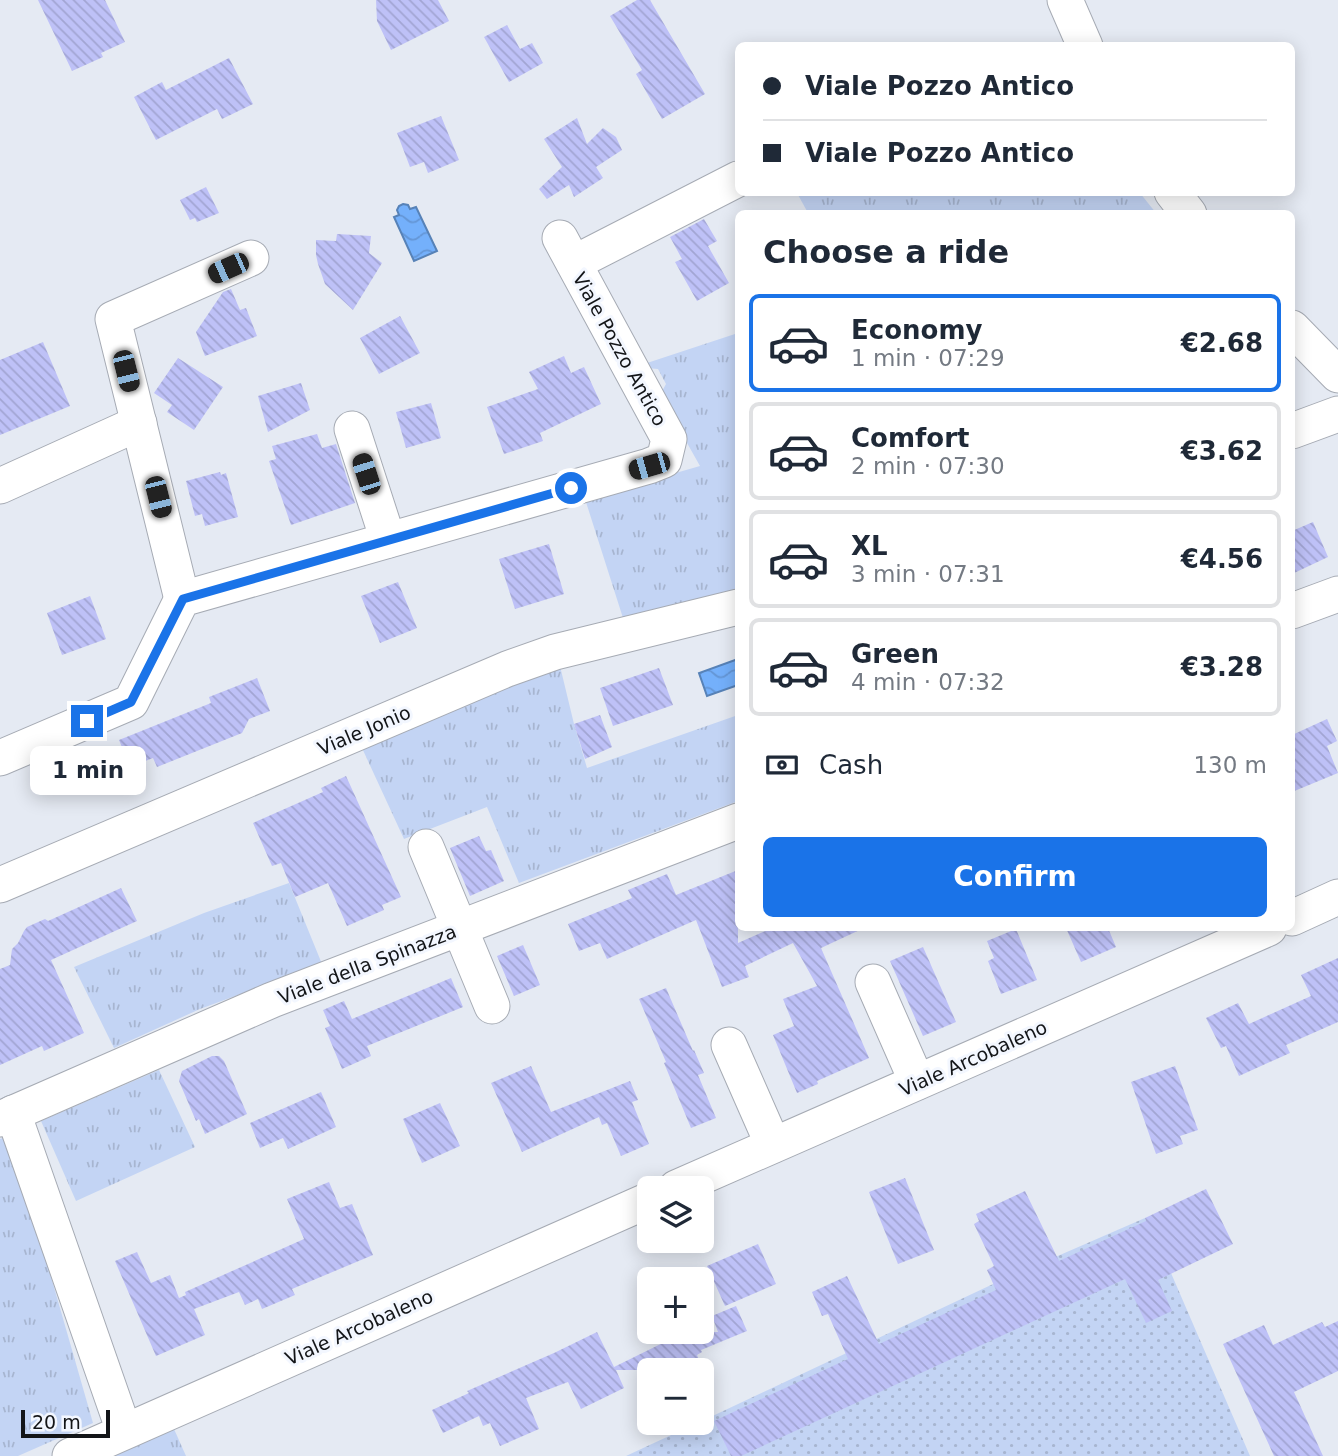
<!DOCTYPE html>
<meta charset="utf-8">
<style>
:root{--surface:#fff;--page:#f6f6f7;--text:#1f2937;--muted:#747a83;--line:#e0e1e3;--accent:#1a73e8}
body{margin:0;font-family:"DejaVu Sans",sans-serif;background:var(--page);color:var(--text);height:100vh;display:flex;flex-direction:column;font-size:26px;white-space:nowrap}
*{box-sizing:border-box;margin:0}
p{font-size:23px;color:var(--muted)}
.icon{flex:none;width:38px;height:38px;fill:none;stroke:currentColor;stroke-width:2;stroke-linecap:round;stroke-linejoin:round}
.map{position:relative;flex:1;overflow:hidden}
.details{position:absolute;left:735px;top:210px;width:560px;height:721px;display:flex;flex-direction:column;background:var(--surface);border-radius:10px;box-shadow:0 4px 18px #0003}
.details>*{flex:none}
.hud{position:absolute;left:735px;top:42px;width:560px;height:154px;border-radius:10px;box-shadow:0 4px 18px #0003;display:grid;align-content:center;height:154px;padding:0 28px;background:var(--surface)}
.buttons{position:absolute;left:637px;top:1176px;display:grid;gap:14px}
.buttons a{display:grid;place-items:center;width:77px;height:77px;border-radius:10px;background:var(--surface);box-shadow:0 4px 18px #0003;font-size:35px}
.scale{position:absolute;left:21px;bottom:18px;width:89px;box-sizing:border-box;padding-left:7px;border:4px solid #131518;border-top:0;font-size:19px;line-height:24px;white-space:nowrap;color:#131518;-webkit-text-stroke:5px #f3f7ff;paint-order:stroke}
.end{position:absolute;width:32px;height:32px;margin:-16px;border:9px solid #1a73e8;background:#fff;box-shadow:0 0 0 4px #fff}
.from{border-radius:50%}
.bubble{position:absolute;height:49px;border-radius:10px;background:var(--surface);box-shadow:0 4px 18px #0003;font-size:23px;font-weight:700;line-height:49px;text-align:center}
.car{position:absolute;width:21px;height:42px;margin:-21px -10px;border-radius:9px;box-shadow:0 0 5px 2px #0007;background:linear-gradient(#222 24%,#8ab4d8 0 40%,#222 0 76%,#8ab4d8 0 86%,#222 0)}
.hud b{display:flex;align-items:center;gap:24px;height:66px;font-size:26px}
.hud b+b{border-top:2px solid var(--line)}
.hud i{width:18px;height:18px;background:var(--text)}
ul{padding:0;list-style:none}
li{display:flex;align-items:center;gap:21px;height:98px;margin:0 14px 10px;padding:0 14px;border:4px solid var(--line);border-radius:10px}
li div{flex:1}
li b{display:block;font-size:26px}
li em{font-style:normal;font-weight:700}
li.selected{border-color:var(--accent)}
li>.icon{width:63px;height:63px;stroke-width:1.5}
h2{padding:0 28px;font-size:32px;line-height:84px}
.pay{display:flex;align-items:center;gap:18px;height:77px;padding:0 28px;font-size:26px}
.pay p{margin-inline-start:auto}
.cta{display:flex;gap:14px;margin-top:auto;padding:14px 28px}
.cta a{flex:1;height:80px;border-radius:10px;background:var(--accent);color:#fff;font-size:28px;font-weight:700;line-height:80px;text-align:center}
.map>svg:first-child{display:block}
</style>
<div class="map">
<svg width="1338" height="1456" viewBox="0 0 1338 1456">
<defs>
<pattern id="grass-tufts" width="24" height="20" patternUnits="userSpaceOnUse" patternTransform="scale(1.75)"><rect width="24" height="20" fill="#c3d4f4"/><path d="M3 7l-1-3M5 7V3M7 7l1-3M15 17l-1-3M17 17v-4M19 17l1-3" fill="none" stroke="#a7b5d0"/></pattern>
<pattern id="park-dots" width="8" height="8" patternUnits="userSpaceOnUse" patternTransform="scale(1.75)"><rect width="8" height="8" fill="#c3d4f4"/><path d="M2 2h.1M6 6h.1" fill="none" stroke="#a7b5d0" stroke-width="1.8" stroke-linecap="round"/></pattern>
<pattern id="water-waves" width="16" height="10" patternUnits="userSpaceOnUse" patternTransform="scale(1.75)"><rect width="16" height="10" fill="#74b0fb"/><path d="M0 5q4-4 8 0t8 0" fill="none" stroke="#6496d6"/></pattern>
<pattern id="building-back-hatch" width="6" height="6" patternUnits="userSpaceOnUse" patternTransform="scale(1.75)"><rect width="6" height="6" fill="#bec1f7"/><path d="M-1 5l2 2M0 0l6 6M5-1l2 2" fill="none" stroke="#a2a5d3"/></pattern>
</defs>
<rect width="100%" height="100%" fill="#e5eaf3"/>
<g fill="url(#grass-tufts)">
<path d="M797,193H1140L1156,213H808Z"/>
<path d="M738,333V590L623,618L585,499L700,466L660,395L666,384L658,369L646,368L644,364Z"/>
<path d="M560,666L574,724L587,768L738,715V801L519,883L487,807L404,839L362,748Z"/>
<path d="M289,883L322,964L200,1009L114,1048L74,967L204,913Z"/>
<path d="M159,1070L195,1147L76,1201L41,1121Z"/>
<path d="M5,1137L35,1221L93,1423L18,1456H0V1139Z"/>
<path d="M174,1429L186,1456H114Z"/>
</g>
<path fill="url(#park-dots)" d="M1145,1218L1171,1273L1250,1456H626L697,1423H702V1421L991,1285Z"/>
<g fill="url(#water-waves)" stroke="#5782b7" stroke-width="2">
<path d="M403,204L408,205L410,209L416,207L437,251L414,261L394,217L399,215L397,210L399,206Z"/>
<path d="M738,659V685L707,696L699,673Z"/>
</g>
<g fill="url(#building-back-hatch)">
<path d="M38,0H105L125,42L101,53L103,57L72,71Z"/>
<path d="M376,0H438L449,21L391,50L377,21Z"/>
<path d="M637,0H650L705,94L662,119L636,74L642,70L610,16Z"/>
<path d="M507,25L520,49L532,43L543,63L509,82L484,37Z"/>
<path d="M229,58L253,104L222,119L217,109L156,140L134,97L162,82L166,90Z"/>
<path d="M441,116L459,160L428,173L424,162L410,167L397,133Z"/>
<path d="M577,118L587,144L603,128L616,137L622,150L596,167L603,178L574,197L569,185L547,199L539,189L562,167L544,139Z"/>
<path d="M206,187L219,213L197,222L195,218L190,220L180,200Z"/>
<path d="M704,219L717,241L708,246L729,283L697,301L675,262L682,259L670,237Z"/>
<path d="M337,234L371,236L369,253L382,263L353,310L325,284L318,264L316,255V240L336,241Z"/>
<path d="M231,289L240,310L246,308L257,336L205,356L196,332L223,292Z"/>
<path d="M400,316L420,353L379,374L360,338Z"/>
<path d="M43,342L70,406L0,435V360Z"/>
<path d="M564,356L571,373L584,367L601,404L540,433L543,441L504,454L487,407L538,389L529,372Z"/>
<path d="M178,358L223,387L194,430L167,412L172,405L154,393Z"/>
<path d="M301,383L310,410L268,432L258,396Z"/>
<path d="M431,403L441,438L406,448L396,412Z"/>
<path d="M317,434L322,448L336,444L355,503L291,525L269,461L276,459L272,446Z"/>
<path d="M220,472L221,475L226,473L238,517L205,526L202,514L195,516L186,481Z"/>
<path d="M1313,522L1328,557L1292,574V531Z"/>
<path d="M549,544L564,594L515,609L499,559Z"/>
<path d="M398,582L417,628L380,643L361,596Z"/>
<path d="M90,596L106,639L62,655L47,613Z"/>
<path d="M659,668L673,705L613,726L600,688Z"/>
<path d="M257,678L270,711L249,719L242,733L157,767L153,758L130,767L119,740L211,703L209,697Z"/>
<path d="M600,715L612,747L585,759L574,724Z"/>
<path d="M1327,719L1337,741L1327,746L1338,773L1292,792V735Z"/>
<path d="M346,776L401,897L382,905L384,910L347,926L328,883L295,897L281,863L272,866L253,823L323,792L321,788Z"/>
<path d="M479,836L486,851L491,850L504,881L470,896L450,848Z"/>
<path d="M738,870V943L772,928H864L821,948L869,1058L817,1081L818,1084L797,1093L773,1035L794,1026L783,999L817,986L793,943L745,966L749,977L722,987L696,920L607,959L600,943L579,951L568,924L632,898L628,890L667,874L676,895Z"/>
<path d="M121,888L137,921L51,960L84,1033L44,1051L42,1046L0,1065V969L10,965L12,949L18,943L24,931L27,927L45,919L48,921Z"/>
<path d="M1066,928H1108L1116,947L1081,962Z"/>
<path d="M1016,929L1037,980L1001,994L988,961L994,958L987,941Z"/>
<path d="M523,945L540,985L514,996L497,956Z"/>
<path d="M923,947L956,1022L923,1036L890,961Z"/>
<path d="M1338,958V1022L1286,1045L1290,1053L1239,1076L1226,1046L1221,1048L1206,1018L1238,1003L1249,1024L1311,996L1301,975Z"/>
<path d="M451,978L463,1007L367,1046L371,1056L342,1069L325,1028L330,1026L323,1010L344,1001L352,1019Z"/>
<path d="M666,988L693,1051L694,1050L704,1073L698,1075L716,1118L691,1128L664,1063L666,1062L639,999Z"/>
<path d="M212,1056H219L224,1061L247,1114L205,1134L199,1119L196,1121L179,1081L182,1071Z"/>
<path d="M531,1066L551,1112L630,1081L638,1100L632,1102L649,1144L621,1156L607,1123L602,1125L599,1117L522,1152L491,1083Z"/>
<path d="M1175,1066L1198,1130L1180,1136L1183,1144L1156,1154L1131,1082Z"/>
<path d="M321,1092L336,1127L288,1149L283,1138L260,1148L250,1123Z"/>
<path d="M440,1103L460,1146L422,1163L403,1119Z"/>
<path d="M905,1178L934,1250L898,1264L869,1192Z"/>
<path d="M329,1182L340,1208L352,1204L373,1255L292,1289L295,1295L262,1309L258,1299L245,1305L239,1292L194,1309L205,1335L156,1356L115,1261L137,1252L151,1283L170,1275L179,1298L186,1295L185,1292L304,1239L287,1199Z"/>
<path d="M1206,1189L1233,1244L1158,1280L1172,1311L1146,1323L1125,1279L741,1456H731L714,1421L848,1359L828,1314L822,1316L812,1292L847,1276L879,1344L996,1290L987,1270L994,1266L974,1224L979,1221L976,1214L1025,1191L1059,1261L1146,1221L1145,1218Z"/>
<path d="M758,1244L776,1284L725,1306L707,1266Z"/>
<path d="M736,1306L747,1331L701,1350L702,1352L697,1355L703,1370H616L624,1388L581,1409L568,1382L526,1398L539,1429L500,1446L490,1423L483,1426L479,1416L443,1433L432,1410L469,1393L467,1391L554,1353L597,1332L614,1367L685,1332H718L712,1316Z"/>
<path d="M1338,1321V1371L1294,1392L1323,1456H1274L1223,1344L1264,1325L1273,1345L1322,1322L1325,1327Z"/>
</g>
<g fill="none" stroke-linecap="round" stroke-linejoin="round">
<g stroke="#a6abb4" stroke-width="37">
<g id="minor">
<path d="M1065,0L1085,46"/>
<path d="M1172,192L1189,214"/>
<path d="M574,263L738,179"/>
<path d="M1292,328L1338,375"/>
<path d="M352,429L388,540"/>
<path d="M1292,431L1338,414"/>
<path d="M0,486L139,423"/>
<path d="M182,599L113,319L251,258"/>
<path d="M1292,611L1338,594"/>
<path d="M0,758L131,702L182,599L649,466L664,460L669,439L560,238"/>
<path d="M426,847L492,1006"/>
<path d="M0,885L507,669L555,652L738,607"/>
<path d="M1292,918L1338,897"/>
<path d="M873,982L917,1082"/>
<path d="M729,1045L773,1145"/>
<path d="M13,1113L124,1431"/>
<path d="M0,1119L272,1000L738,821"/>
<path d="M676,1188L1269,928"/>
<path d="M70,1456L649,1200"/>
</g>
</g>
<use href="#minor" stroke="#fff" stroke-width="35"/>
</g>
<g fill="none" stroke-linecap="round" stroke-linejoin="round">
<path stroke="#1a73e8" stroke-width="9" d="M87,721L131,702L183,599L571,488"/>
</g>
<g text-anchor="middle" stroke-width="6" stroke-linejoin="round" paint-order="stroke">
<g font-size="19" fill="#131518" stroke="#f3f7ff">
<text transform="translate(620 349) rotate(61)" y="7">Viale Pozzo Antico</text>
<text transform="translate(364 730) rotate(-23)" y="7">Viale Jonio</text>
<text transform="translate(367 964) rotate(-21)" y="7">Viale della Spinazza</text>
<text transform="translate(973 1058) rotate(-24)" y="7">Viale Arcobaleno</text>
<text transform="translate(359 1327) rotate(-24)" y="7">Viale Arcobaleno</text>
</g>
</g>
</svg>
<div class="buttons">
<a><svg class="icon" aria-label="layers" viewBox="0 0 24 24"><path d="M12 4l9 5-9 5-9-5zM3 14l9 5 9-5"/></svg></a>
<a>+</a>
<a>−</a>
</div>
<div class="scale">20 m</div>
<i class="end from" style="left:571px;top:488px"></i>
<i class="end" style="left:87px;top:721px"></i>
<div class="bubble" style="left:30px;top:746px;width:116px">1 min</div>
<i class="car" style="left:228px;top:268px;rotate:246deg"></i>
<i class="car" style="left:126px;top:371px;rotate:166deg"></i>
<i class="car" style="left:649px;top:466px;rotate:254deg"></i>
<i class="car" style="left:366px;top:474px;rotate:342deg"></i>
<i class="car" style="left:158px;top:497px;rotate:166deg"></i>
<div class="hud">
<b><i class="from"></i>Viale Pozzo Antico</b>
<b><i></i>Viale Pozzo Antico</b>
</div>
<section class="details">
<h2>Choose a ride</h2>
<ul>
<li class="selected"><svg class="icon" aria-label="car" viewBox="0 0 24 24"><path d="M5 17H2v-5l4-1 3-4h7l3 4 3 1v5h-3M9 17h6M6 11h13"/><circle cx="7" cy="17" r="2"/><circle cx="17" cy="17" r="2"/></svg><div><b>Economy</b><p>1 min · 07:29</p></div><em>€2.68</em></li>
<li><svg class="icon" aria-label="car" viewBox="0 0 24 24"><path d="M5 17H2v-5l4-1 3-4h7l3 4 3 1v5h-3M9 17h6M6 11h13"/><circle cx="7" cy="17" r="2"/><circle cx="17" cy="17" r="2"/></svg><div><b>Comfort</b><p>2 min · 07:30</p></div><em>€3.62</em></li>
<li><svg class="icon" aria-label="car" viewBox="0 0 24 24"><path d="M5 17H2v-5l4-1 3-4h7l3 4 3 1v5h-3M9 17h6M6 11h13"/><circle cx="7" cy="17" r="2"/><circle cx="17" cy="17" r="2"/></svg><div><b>XL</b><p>3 min · 07:31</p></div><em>€4.56</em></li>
<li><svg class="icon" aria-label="car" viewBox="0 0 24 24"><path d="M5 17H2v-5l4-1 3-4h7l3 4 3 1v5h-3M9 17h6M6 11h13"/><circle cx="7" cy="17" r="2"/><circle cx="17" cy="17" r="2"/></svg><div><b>Green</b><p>4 min · 07:32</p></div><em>€3.28</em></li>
</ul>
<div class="pay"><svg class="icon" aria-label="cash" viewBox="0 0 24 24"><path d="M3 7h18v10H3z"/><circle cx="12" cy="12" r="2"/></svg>Cash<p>130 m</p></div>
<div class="cta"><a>Confirm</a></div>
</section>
</div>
